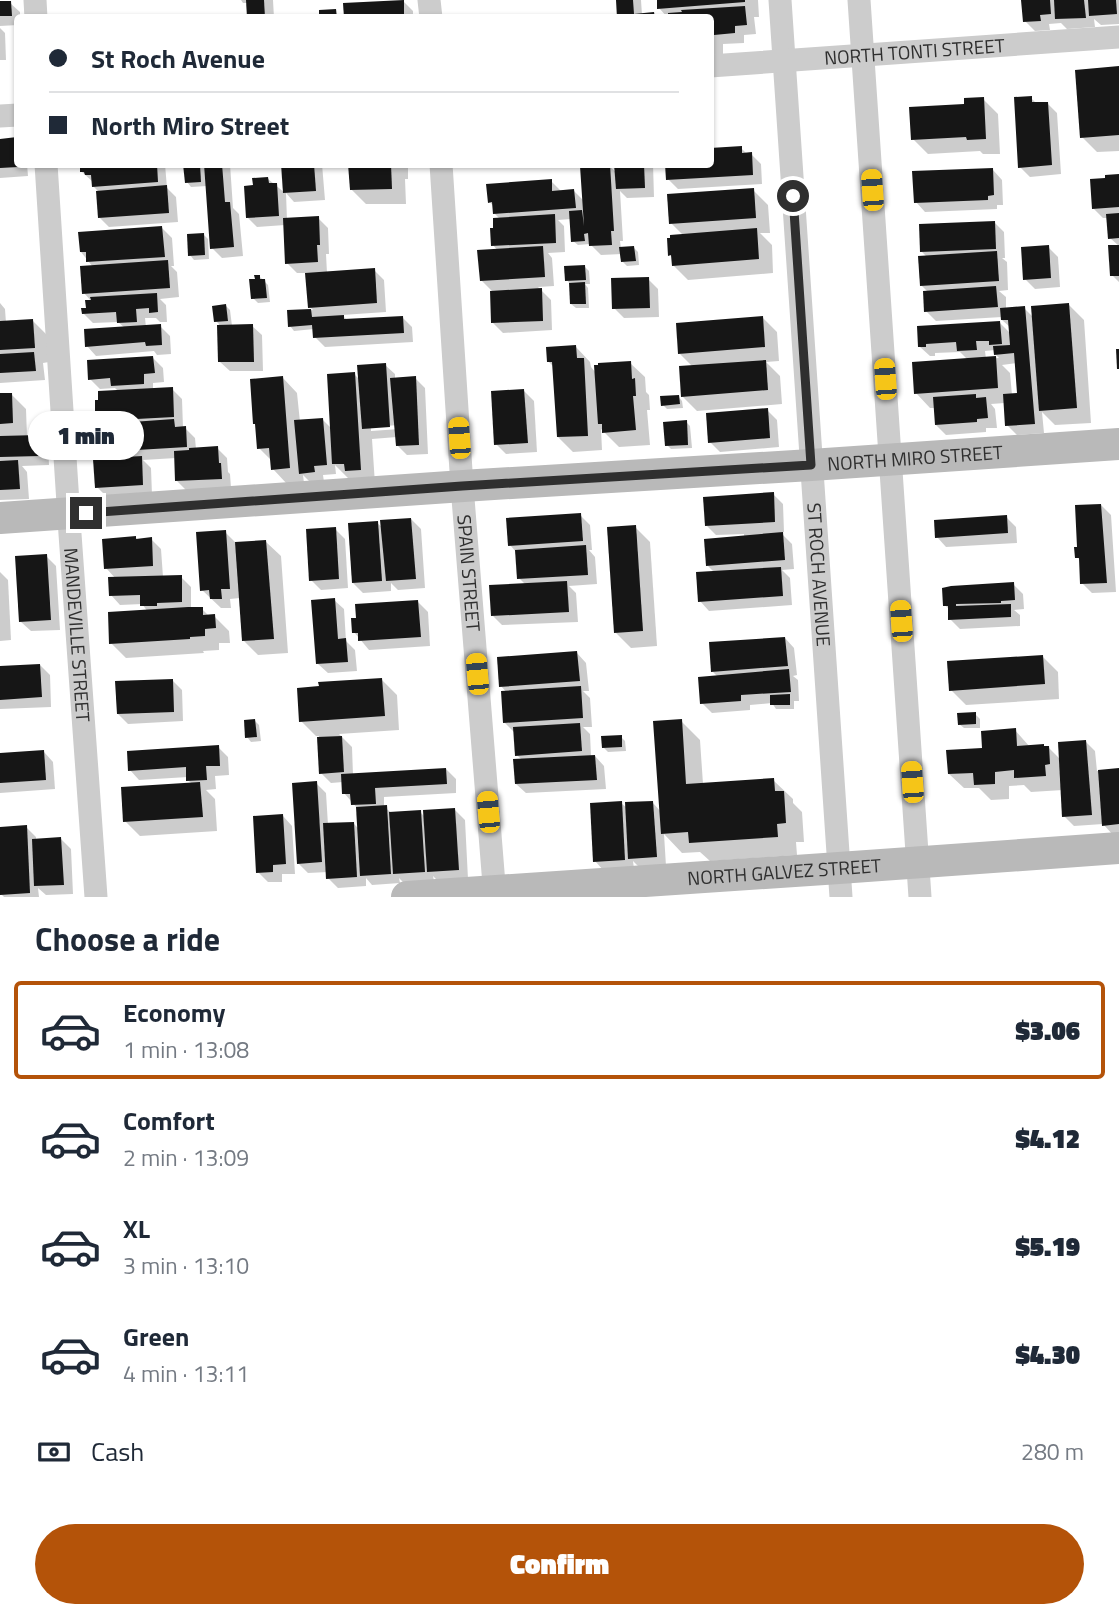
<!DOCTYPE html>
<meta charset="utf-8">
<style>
:root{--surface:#fff;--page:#f2f2f3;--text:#1f2937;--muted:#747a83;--line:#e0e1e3;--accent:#b45309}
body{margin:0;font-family:"Titillium Web",sans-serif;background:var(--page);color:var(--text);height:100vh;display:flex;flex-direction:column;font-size:26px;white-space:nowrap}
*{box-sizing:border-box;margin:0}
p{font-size:23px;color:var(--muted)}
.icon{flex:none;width:38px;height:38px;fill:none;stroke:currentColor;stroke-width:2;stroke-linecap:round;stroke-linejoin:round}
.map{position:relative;height:897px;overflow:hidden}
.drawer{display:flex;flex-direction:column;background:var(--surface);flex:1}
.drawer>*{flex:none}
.top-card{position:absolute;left:14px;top:14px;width:700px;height:154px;border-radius:7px;box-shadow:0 2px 5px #0004;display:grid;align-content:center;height:154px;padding:0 35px;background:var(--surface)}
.end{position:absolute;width:32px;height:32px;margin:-16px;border:9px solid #2f2f2f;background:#fff;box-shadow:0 0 0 4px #fff}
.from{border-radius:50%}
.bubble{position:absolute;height:49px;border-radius:24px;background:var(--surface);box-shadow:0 2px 5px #0004;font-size:23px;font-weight:800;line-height:49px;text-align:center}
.car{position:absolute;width:21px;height:42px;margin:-21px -10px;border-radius:9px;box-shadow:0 0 5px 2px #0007;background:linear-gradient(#f5c518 24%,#345 0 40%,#f5c518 0 76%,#345 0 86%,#f5c518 0)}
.top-card b{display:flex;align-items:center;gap:24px;height:66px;font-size:26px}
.top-card b+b{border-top:2px solid var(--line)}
.top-card i{width:18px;height:18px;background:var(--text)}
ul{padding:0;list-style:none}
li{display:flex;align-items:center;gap:21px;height:98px;margin:0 14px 10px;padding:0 21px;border:4px solid transparent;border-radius:7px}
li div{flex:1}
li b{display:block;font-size:26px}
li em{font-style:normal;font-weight:800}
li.on{border-color:var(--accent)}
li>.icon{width:63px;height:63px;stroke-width:1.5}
h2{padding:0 35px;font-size:32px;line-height:84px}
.pay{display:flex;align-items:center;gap:18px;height:77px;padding:0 35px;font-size:26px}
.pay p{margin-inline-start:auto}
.primary-button{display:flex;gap:14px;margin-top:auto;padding:14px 35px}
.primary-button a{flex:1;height:80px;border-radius:42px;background:var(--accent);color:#fff;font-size:28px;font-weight:800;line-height:80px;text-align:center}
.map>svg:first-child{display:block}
</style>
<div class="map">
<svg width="1119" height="897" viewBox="0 0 1119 897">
<rect width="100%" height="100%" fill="#fff"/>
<g fill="#0003" fill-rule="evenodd">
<path d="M241,0H273L274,18H249L248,3H243Z"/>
<path d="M618,0H641L642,15L653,13L658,18H619Z"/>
<path d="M658,0H758L759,17H754L756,34L744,35V43L723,44V54L712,55L710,18H668L659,8Z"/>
<path d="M1023,0H1119V24L1101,25L1094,19L1095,27L1067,29L1061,23L1049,24L1050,30L1035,31L1025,21Z"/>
<path d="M403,1L413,11V18H346Z"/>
<path d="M0,3H10L20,12V18H18V25L0,26Z"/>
<path d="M0,28L5,33L6,60H0Z"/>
<path d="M1119,68V151L1097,152L1082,137Z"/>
<path d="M1031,98L1037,104L1047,103L1057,113L1061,174L1030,177L1020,167Z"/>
<path d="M983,99L998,114L1000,154H983L980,151L928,154L913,139L966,106Z"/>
<path d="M16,139L18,140V164H27L28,176L0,178V140Z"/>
<path d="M741,148L748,155L751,154L761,164L762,184L678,189L668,179L710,164Z"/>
<path d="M82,164H165L167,188L176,197L178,222L109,227L99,217L98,191L93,186V182L82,172Z"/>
<path d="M185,164H230L233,208L239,214L243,256L222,258L212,248L207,186L191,187L187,182Z"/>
<path d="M283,164H322L325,200L294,202L286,193L287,220L318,218L328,228L329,254H326L327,273L374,270L384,280L386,312L342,315L347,320L402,317L412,327L413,342L325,347L315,337L314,329L294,331L290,326L289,312L313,310L310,307L307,273H297L287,263L285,225L257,227L247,217L255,187L268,179L285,193Z"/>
<path d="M350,164H408V179H405L406,204H366L351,189Z"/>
<path d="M616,164H653L654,197L627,198L620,191L623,241H620L621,249L634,248L638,252L639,265L627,266L622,261V254L601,255L590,244L578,245L573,241L571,219L558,220L564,226L565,252L548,253L552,258L554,286L538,287L551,300L552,330L503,333L493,323L492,291L481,280L498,251L493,245L495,230L500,219L495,214L494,207L490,202L551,181L562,192L574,191L585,202L609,166L617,173Z"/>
<path d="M993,170L1002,180L1003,205H997V209L925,212L916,202Z"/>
<path d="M1119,176V282L1112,275L1119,246L1110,238L1108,218H1103L1093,208Z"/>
<path d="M753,190L768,205L770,233H760L772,245L773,273L688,280L673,265V258L670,255L683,235L671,223Z"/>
<path d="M994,222L1004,232L1005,258H1002L1007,262L1008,290L999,291L1006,297V310L1024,308L1034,318L1069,305L1084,320L1091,423L1055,425L1042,412L1044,433L1017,435L1007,425L1005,403L991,404L995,409L997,428H986V432L946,435L936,425L935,408H930L916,393L968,360L960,352L935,353V356H930L920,347L918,328L1000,323L1011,334V328L1002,320V317L936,321L926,311L928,292L921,285L927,257L922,252ZM995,350V354L999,358L986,359L985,351ZM1017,363L1019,395H1012L1010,373L1002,365Z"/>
<path d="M162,228L172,238L174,266H171L177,272L179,297L160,299L166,305L167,322H160L156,318H145L146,327L160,326L170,336L171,354L157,355L154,351L96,356L87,346L125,328L118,322L93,323L83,313L92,302L84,293L93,267L81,252Z"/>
<path d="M203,234L208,239L209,259L194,260L190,255Z"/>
<path d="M1048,247L1058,257L1060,287L1035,289L1025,279Z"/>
<path d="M585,267L589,271L590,284H585L588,288L589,308H576L571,304L570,284L567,280Z"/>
<path d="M259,276L268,285L270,302L258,303L253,298L256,281Z"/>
<path d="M648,279L658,289L659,317L624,318L614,308Z"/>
<path d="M0,303L5,309L6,323L33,321L48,336L49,362L43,363L45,380L0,383Z"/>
<path d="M226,306L230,310L232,326H252L262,335L263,371H230L220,362L219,324L216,321Z"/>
<path d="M762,317L777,332L779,361L766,362L780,376L782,404L697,411L682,396L693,367L680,354Z"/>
<path d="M576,347L590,362L591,367L596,373L630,363L645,377L646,392L649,395L650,410H647L650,445L619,447L601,429L602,450L573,452L558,437L554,367L548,361Z"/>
<path d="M153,358L163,368L164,382L153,383V390L172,389L182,399L183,428H185L195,438L196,449L217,448L227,458L228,472L230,474L231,488L187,491L177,481L176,458L143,460L151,468L152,495L107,497L97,487L130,459L122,451L121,429L111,430L96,413L119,392L115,388L100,389L90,379Z"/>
<path d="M385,365L395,374V379L415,378L425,388L428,454L407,455L397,445V437L372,439L375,484L354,478H348L335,465L336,474L323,475L324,482L311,483L303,475L304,483L287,484L273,469L272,461L259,448L283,378L297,393L300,422L322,419L332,429L354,374L360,380ZM399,425V429L371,431V427Z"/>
<path d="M524,391L534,401L537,452L506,454L496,444Z"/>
<path d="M11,394L26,409L27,437L38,436L48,446L49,465L22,466L27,472L29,499L0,500V395Z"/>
<path d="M678,396L682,401L683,408L667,409L663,405Z"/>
<path d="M767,410L777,420L779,447L720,452L710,442Z"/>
<path d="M686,422L690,426L692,448L671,449L667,445Z"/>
<path d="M773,494L783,504L784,532H780L792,544L794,569L782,570L790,578L792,605L709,611L700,601L715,573L708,566L744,537V534L716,535L707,526Z"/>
<path d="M1101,505L1111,515L1116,592L1092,593L1082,583L1081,561L1077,557Z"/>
<path d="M580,515L590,525L592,550H589L595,557L597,584L569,586L576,593L578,622L502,625L493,616L526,585L519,578L517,553L510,545Z"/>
<path d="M1006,517L1016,527L1017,543L946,547L937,537Z"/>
<path d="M411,519L421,529L425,588L398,590L391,583V591L363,593L353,583L377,523L383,528Z"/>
<path d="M635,527L650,542L657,646L631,648L616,633Z"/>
<path d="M335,529L345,539L348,588L321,590L311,580Z"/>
<path d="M225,532L235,542V544L266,542L281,556L288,653L258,655L244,641L240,598L230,599L231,608H221L202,590Z"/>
<path d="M136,538L138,540L151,539L161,549L163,577H181L191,587V610L202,609L209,616H214L229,631L230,643H219V650L203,651L204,653L126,658L111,643L148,612L142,604L120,605L111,595L116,579L106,568Z"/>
<path d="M46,556L56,566L60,630L31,631L21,622Z"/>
<path d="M0,572L8,580L11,640L0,641Z"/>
<path d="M1013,584L1023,594L1024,609L1014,610L1020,615V626L960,629L950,619V610L945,605Z"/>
<path d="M334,600L344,609L346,641L355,650L357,671L328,673L318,664Z"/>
<path d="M418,602L428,612L430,646L369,650L354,632Z"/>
<path d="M785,638L794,648L797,675L793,676L798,680L799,701H794V709H776L772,703L750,705V710L712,713L702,703L718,677L713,672Z"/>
<path d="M577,653L586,663L589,691H583L590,698L592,727H583L590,734L591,756H595L604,766L606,789L526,793L516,784L522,760L517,755L514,732L504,722L507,693L501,686Z"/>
<path d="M1043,657L1058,672L1059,699L966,705L951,690Z"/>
<path d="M40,665L50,675L51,707L0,709V667Z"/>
<path d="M172,680L182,690L183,721L128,724L118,714Z"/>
<path d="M382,680L397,695L399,730L339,734L352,747L353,775L446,769L456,779V793L384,797V807L393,814L420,812L425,817L455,810L465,820L468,879L438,881L433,876L434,881L404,883L399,878L400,883L372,885L366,878V886L338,888L328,878V872L308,873L298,863L316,783L326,793L328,825L353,823L359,829L358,809L344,793L343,782L331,783L321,773L319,736H316L301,721Z"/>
<path d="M975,714L980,719V728H964L959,724Z"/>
<path d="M255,721L259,725L261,741L251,742L247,737Z"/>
<path d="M681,721L700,740L703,784L773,780L793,799V803L802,812L804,842H796L797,855L710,861L700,852L682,853L664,834L666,866L640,868L633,861L634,869L604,871L595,861L621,803L627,808L653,803L661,812Z"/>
<path d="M1015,730L1030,747L1049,748L1061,760L1086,742L1095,751L1097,771L1119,770V834L1113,835L1103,824L1074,826L1064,816L1063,790L1031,792L1024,785L1009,786V799L991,800L979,788H964L949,774Z"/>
<path d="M621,737L625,741L626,751L608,752L603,747Z"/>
<path d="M218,747L228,757L229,775L215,776L216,789L206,790L215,799L217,831L140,836L125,821L192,784L188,780V777L139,780L130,770Z"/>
<path d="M44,752L53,762L55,789L0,793V755Z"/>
<path d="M283,816L292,826L295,874H282V882H268L258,872Z"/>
<path d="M26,827L36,837V841L61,839L71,849L73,894L46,895L38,888L39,897H4L0,893V828Z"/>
</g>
<g fill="#161616">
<path d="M246,0H264L265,18H247Z"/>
<path d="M404,0V18H344L343,3Z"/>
<path d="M616,0H633L634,14L654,12L655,18H617Z"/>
<path d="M657,0H745V2L657,9Z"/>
<path d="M1021,0H1050L1051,14L1040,15L1041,21L1023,22Z"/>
<path d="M1054,0H1084L1086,18L1055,19Z"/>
<path d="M1088,0H1116L1117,14L1089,16Z"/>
<path d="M0,1H11L12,16H0Z"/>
<path d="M745,6L747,25L735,26V33L714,35V45H710V18H668V13L682,12L681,10Z"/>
<path d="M336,9L337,18H319V10Z"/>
<path d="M1119,66V135L1080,138L1075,70Z"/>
<path d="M1032,96V102H1048L1052,165L1018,168L1014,97Z"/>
<path d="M984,97L986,139L967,140L966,137L911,140L909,107L964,104V98Z"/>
<path d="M17,137L18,167L0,168V139Z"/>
<path d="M742,146V153L752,152L753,175L666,180L665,164H710V148Z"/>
<path d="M80,164H157L158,182L92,187L91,175H85L84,172H80Z"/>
<path d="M183,164H200L201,182L185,183Z"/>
<path d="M204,164H222L225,202H230L234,247L210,249Z"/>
<path d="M281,164H314L316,191L283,193Z"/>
<path d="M348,164H391L392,189L350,190Z"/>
<path d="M610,164L614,231H611L612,245L589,246L588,233L584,234L585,241L571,242L569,211L582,210L584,226L580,166Z"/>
<path d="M614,164H644L645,188L616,189Z"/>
<path d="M993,168L994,195L988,196V200L914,203L912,171Z"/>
<path d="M1119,174V207L1092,209L1090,179L1105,178V175Z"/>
<path d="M268,177L269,183H277L279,216L246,218L244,186L253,185L252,178Z"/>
<path d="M552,179V191L574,189L576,208L493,214L492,202L488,203L486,184Z"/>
<path d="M167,185L169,213L98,218L96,191Z"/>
<path d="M754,188L756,218L669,224L667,194Z"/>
<path d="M1119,213V238L1108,239L1106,214Z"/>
<path d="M555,214L556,243L491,246L490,228H493V218Z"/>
<path d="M319,216L320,245H317L318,262L285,264L283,218Z"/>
<path d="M995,221L996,249L920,252L919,224Z"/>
<path d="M162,226L165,257L86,262V252H80L78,232Z"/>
<path d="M757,228L759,259L672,266L671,255L668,256L667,238H670V235Z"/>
<path d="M204,233L205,255L188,256L187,234Z"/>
<path d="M1049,245L1051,278L1023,280L1021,247Z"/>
<path d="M1108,245H1119V276H1110Z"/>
<path d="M543,246L545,277L480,281L477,250Z"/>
<path d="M634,246L636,261L621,262L619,247Z"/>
<path d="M997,251L999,281L920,286L918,256Z"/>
<path d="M168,260L170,288L82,294L80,266Z"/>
<path d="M585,265L586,280L565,281L564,266Z"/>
<path d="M375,268L377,303L308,308L305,273Z"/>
<path d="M254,275H260V279H265L267,298L251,299L249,279H255Z"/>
<path d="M649,277L650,308L612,309L611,278Z"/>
<path d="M585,282L586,304H570L569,283Z"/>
<path d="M996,286L998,307L924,312L923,291Z"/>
<path d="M542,288L543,321L491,323L490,291Z"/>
<path d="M157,293L158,312L149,313V308L136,309L137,322L117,323L116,312L82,314L81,308H86L85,300H91L90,297Z"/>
<path d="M1069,303L1077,408L1039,411L1031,306Z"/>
<path d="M226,304L228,321L214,322L212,306Z"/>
<path d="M1025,306L1035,424L1005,426L1003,394L1017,393L1014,353L994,355L993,346L1010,345L1008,320H1001L1000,308Z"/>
<path d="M311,309L312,317L344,315V319L403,316L404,333L313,338L312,325L288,327L287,310Z"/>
<path d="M763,316L765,347L678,354L676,323Z"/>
<path d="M33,319L35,348L0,350V321Z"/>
<path d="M1000,321L1002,344L989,345V341H976L977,350L957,351L956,342L926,344V347H918L917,326Z"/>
<path d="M161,324L162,345L146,346L145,342L85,347L84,329Z"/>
<path d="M253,324L254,362H218L217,325Z"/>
<path d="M576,345L577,358H584L588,436L557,437L552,362H547L546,347Z"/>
<path d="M1116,349H1119V369H1117Z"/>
<path d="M34,352L36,371L0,373V354Z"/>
<path d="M153,356L155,373L144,374V384L111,386L110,378L88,380L87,360Z"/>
<path d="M996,356L998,388L914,394L912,362Z"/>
<path d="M766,360L768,390L681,397L679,366Z"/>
<path d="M631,361L632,379L635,378L636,396H633L636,430L602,433V424H598L594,365H598V363Z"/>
<path d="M386,363L390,427L362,429L357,365Z"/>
<path d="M355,372L361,470L345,471L344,464H332L327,374Z"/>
<path d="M283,376L290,468L271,470L269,448L257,449L255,424H253L250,379Z"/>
<path d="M416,376L419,445L396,446L390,378Z"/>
<path d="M173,387L174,417L99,421V414H95V400H98V391Z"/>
<path d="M524,389L528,443L494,445L491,391Z"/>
<path d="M0,393H12L13,423L0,424Z"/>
<path d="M976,394V398L986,397L988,418L977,419V422L935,425L933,397Z"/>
<path d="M679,395L680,404L661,406L660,396Z"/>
<path d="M768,408L770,438L708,443L706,413Z"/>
<path d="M323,418L327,465L314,466L315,472L299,474L294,420Z"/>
<path d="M174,419L175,427L186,426L187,447L120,451L118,423Z"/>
<path d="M687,420L688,445L665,446L663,422Z"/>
<path d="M39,435L40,456L0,457V436Z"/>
<path d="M218,446L219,463H221L222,479L175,481L174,451L189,450V448Z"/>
<path d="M142,456L143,485L95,488L93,459Z"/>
<path d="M18,460L20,489L0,490V461Z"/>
<path d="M774,492L775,522L705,526L703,497Z"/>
<path d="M1101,504L1107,583L1080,584L1079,558H1075L1074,547H1077L1075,505Z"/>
<path d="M581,513L583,541L508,546L506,518Z"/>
<path d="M1007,515L1008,533L935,538L934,520Z"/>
<path d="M411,518L416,579L386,581L380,520Z"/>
<path d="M378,521L382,581L352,583L348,523Z"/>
<path d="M636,525L643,631L614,633L607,527Z"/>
<path d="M336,527L339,579L309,581L306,529Z"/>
<path d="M226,530L230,589H221L222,599H210L209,590L200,591L196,532Z"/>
<path d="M783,532L785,560L706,566L704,539Z"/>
<path d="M136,536V539L152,537L153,566L104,569L102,539Z"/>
<path d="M266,540L274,639L242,641L235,542Z"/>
<path d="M586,545L588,575L517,579L515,550Z"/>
<path d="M47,554L51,620L19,622L15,556Z"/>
<path d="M781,567L783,596L698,602L696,572Z"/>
<path d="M182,575V602L157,603V606H140V595L109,596L108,577Z"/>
<path d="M567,581L569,612L491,616L489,585Z"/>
<path d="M1014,582L1015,600L1001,601V603L956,604V606L1011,604V617L948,620V606H943L942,588L951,586Z"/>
<path d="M335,598L338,639L346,638L348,662L316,664L311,600Z"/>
<path d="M418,600L421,637L358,641V633H352L351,618H356L355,604Z"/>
<path d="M188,607H203V615L215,614L216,628L205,629V636L190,637V639L109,644L108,612Z"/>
<path d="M785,637L788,666L711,672L709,642Z"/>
<path d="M577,651L580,681L499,687L497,657Z"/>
<path d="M1043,655L1045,684L949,691L947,661Z"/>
<path d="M40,664L42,697L0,700V666Z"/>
<path d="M789,669L791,692L741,695V701L700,704L698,677Z"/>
<path d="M382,678L385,716L299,722L297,688L319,686L318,682Z"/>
<path d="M173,679L174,712L117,714L115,681Z"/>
<path d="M581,686L583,718L503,723L501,691Z"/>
<path d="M790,694V705H770V695Z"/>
<path d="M976,712V724L958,725L957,713Z"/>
<path d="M255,719L257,737L245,738L244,720Z"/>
<path d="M682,719L686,784L774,778L775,791H784L786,823L777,824L778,837L689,843L688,832L661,834L653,721Z"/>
<path d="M580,723L582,751L515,756L513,727Z"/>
<path d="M1016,728L1017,746L1044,744V746H1049L1050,764L1045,765L1046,776L1014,778V770L995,772V784L974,785L973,773L948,774L946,750L982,748L981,731Z"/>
<path d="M622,735V747L602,748L601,736Z"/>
<path d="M342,736L344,772L319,774L317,737Z"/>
<path d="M1086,740L1092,815L1062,817L1058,742Z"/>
<path d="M219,745L220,766H206L207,780L186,781V767L128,771L127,751Z"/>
<path d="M44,750L46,780L0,783V753Z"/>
<path d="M595,755L597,780L515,784L513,759Z"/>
<path d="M446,768L447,784L375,788L376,804L351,805L350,794H342L341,774Z"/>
<path d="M1119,768V824L1102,826L1098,770Z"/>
<path d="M317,781L322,862L297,864L292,783Z"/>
<path d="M200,782L203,817L123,822L121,787Z"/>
<path d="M622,801L625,860L593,862L590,803Z"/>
<path d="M653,801L657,857L628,859L625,802Z"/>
<path d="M387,805L391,874L360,876L356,807Z"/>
<path d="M455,808L459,870L427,872L423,810Z"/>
<path d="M421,810L425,872L393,874L389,812Z"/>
<path d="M283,814L286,864L273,865V872L256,873L253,816Z"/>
<path d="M354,822L357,877L326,879L323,823Z"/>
<path d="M27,825L30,893L0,895V827Z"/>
<path d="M61,837L64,885L34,886L32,839Z"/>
</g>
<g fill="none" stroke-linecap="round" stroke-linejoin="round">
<g stroke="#ccc" stroke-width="23">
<path d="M35,0L36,18"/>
<path d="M429,0L431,18"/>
<path id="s1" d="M780,0L841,897"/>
<path d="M859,0L920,897"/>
<path id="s2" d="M710,66L1119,37"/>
<path d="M0,116L18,115"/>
<path id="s3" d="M46,164L70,534L96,897"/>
<path id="s4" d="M441,164L462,486L495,897"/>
</g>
<g stroke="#b9b9b9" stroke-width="32">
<path id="s5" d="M0,518L478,485L811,465L1119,444"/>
<path id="s6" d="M407,897L839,868L1119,848"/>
</g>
</g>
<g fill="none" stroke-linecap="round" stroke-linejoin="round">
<path stroke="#2f2f2f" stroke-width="9" d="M86,513L462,486L811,465L793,196"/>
</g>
<g text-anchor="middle" stroke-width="7" stroke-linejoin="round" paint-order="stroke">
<g font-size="19" fill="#2f2f2f" stroke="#fff">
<text dy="7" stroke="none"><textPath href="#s2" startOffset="205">NORTH TONTI STREET</textPath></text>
<text dy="7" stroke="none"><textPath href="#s5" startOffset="917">NORTH MIRO STREET</textPath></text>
<text dy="7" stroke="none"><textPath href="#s4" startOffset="410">SPAIN STREET</textPath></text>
<text dy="7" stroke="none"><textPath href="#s1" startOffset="576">ST ROCH AVENUE</textPath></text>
<text dy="7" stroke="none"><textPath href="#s3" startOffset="472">MANDEVILLE STREET</textPath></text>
<text dy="7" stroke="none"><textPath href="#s6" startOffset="378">NORTH GALVEZ STREET</textPath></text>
</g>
</g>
</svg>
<i class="end from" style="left:793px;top:196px"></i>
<i class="end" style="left:86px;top:513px"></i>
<div class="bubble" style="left:28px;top:411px;width:116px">1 min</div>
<i class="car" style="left:872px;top:190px;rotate:356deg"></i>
<i class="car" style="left:885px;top:379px;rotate:356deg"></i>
<i class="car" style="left:459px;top:438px;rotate:356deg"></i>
<i class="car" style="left:901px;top:621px;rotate:356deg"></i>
<i class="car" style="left:477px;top:674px;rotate:355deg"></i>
<i class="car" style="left:912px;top:782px;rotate:356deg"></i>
<i class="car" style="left:488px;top:812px;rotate:355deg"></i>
<div class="top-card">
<b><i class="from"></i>St Roch Avenue</b>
<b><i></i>North Miro Street</b>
</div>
</div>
<section class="drawer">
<h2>Choose a ride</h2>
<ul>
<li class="on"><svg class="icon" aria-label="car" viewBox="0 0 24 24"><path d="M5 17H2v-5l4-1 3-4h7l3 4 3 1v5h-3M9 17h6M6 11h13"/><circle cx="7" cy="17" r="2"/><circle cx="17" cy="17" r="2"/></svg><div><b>Economy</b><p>1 min · 13:08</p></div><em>$3.06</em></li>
<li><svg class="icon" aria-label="car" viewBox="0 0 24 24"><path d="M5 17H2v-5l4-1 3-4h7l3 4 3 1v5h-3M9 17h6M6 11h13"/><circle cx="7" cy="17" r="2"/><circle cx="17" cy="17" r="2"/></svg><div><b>Comfort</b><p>2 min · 13:09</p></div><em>$4.12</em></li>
<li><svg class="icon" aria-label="car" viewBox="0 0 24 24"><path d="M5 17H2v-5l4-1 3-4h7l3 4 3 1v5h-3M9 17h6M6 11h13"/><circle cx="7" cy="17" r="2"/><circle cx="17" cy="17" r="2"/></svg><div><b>XL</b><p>3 min · 13:10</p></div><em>$5.19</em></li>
<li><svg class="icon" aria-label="car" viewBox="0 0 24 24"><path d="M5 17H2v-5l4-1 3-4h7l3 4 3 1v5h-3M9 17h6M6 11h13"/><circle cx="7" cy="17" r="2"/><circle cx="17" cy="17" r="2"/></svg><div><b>Green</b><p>4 min · 13:11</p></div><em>$4.30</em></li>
</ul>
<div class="pay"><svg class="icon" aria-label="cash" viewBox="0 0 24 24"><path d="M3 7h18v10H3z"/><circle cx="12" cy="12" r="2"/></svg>Cash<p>280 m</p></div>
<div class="primary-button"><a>Confirm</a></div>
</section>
